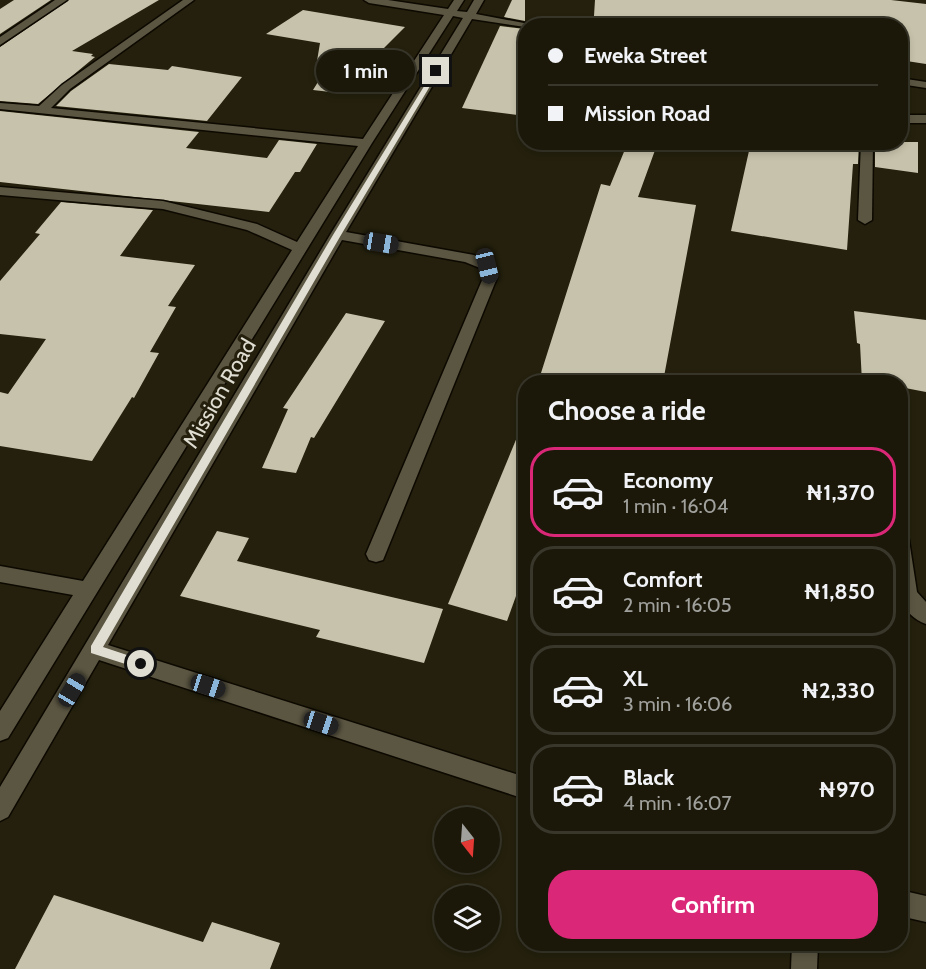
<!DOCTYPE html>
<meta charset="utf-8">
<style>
:root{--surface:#1b180a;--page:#242113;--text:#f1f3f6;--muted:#a0a09c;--line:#39372b;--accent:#db2777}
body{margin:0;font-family:Cabin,sans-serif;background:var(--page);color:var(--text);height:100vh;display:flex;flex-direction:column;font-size:22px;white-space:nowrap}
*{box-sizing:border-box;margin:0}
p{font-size:20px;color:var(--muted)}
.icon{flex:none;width:33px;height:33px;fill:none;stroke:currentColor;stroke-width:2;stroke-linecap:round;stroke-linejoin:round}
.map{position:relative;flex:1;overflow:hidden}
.panel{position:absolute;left:518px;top:375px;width:390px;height:576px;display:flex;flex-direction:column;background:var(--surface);border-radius:24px;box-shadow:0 3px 9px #0003,0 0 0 2px var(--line)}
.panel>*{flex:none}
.guide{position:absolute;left:518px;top:18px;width:390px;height:132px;border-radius:24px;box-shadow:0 3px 9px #0003,0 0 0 2px var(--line);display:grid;align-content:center;height:132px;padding:0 30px;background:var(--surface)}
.needle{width:39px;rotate:163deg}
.tools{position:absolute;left:434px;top:807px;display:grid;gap:12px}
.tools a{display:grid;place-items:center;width:66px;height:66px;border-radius:50%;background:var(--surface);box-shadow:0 3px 9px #0003,0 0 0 2px var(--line);font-size:30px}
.end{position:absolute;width:27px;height:27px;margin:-14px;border:8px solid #e0ded2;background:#111;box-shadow:0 0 0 3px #111}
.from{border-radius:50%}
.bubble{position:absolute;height:42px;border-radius:21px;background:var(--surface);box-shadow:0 3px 9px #0003,0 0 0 2px var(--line);font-size:20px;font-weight:700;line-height:42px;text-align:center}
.car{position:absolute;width:18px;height:36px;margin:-18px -9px;border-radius:8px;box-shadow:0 0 4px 2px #0007;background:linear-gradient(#222 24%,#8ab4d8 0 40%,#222 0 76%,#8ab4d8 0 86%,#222 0)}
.guide b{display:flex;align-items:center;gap:21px;height:57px;font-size:22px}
.guide b+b{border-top:2px solid var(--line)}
.guide i{width:15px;height:15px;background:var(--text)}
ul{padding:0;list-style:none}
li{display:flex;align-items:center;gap:18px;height:90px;margin:0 12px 9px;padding:0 18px;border:3px solid var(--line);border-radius:24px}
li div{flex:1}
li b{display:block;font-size:22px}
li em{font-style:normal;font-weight:700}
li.on{border-color:var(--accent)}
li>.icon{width:54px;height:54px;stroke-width:1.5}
h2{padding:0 30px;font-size:27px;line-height:72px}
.cta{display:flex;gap:12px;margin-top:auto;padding:12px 30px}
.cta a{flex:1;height:69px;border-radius:24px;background:var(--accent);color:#fff;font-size:24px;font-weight:700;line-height:69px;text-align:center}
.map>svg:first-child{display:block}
</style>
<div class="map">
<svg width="926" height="969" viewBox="0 0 926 969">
<rect width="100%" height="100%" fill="#24200d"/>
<g fill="#c7c2ab">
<path d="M14,0H51L0,34V9Z"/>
<path d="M69,0H159L72,51L93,54L91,56L95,57L38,104L0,101V47Z"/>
<path d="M512,0H525V21L504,17Z"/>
<path d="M595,0H891L926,4V64L900,60V26H783V20L778,18L771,20L769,26H662L594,16Z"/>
<path d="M303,10L405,27L366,66L373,67L348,94L313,90L326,69L316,67L320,43L266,34Z"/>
<path d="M500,26L525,29V116L462,108Z"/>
<path d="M109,64L168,70L172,66L242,77L207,121L56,106L71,91Z"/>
<path d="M0,111L199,132L186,148L267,158L279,140L317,144L300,172H295L269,212L0,182Z"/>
<path d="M628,142H658L638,197L696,205L663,382H595L541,373L601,184L610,186Z"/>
<path d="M751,142H859L858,164H853L847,250L731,231Z"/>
<path d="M875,142H918V173L875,167Z"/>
<path d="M61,202L153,210L120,256L195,265L168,306L176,307L150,352L159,353L134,398L132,397L92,461L0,446V392L8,394L46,339L0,334V281L40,234L35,233Z"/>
<path d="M854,311L926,320V392L900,387V382H862L860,344L857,343Z"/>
<path d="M346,313L385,321L314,438L311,437L296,473L262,468L288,409L283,408Z"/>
<path d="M525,418V571L507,621L448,604Z"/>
<path d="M217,531L249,538L237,561L443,609L424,663L316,637L320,630L180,596Z"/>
<path d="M54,895L203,942L212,922L280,943L270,969H15Z"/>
</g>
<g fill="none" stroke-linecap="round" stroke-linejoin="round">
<g stroke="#0d0900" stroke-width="3">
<g id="minor">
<path d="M55,0H67L0,45V37Z"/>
<path d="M183,0H194L70,89L51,108L363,139L444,15L369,3L364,0H388L448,9L454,0H464L457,11L467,12L474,0H484L476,14L540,26H525V27L472,19L346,232L474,255L492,263L497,278L383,560L376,562L369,560L366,554L483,278L480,268L465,262L342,240L108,645L525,777V799L99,660L8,817L0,821V787L330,235L463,18L453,16L372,143L8,738L0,741V711L73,595L0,582V566L83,581L292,250L247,230L163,209L0,195V187L163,201L257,224L297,242L358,146L0,109V103L39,106L62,85Z"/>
<path d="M777,20L781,21V26H771L773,21Z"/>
<path d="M900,78L926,82V88L900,84Z"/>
<rect x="900" y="115" width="26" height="8"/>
<path d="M861,142H873L872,220L865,224L858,220Z"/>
<path d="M900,532L907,535L909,540L917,592L926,602V624C914,620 905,610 900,599Z"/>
<path d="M900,890L926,896V922L900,916Z"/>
<path d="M792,944H818L817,969H791Z"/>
</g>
</g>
<use href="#minor" fill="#5b5642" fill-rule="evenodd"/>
</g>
<path fill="#e0ded2" d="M434,70L439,71L341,235L103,647L145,661V668L141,669L91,653V646L333,235Z"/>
<g text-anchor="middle" stroke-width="6" stroke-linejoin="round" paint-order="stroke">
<g font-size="22" fill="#e0ded2" stroke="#24200d">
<text transform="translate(219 393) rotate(-60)" y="8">Mission Road</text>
</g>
</g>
</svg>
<div class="tools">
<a><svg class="needle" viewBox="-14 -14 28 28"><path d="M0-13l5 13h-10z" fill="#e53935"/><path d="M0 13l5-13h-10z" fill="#a0a09c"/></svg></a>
<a><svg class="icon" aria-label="layers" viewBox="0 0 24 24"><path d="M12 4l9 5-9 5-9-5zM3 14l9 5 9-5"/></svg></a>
</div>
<i class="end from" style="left:141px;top:664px"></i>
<i class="end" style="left:436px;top:71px"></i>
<div class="bubble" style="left:316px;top:50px;width:99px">1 min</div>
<i class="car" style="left:381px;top:243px;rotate:100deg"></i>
<i class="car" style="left:487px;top:266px;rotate:166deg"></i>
<i class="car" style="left:208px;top:686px;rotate:108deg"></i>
<i class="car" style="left:72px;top:690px;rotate:31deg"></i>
<i class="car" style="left:321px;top:723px;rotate:108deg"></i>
<div class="guide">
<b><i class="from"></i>Eweka Street</b>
<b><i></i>Mission Road</b>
</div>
<section class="panel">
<h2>Choose a ride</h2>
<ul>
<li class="on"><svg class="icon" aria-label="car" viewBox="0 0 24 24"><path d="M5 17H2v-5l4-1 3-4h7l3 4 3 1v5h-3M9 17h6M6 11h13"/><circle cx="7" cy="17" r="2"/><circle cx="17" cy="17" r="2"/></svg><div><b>Economy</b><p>1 min · 16:04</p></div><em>₦1,370</em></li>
<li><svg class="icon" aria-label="car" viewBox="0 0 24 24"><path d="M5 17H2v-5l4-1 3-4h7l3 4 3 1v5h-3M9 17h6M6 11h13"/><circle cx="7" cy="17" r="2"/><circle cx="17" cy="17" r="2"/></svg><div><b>Comfort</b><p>2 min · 16:05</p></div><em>₦1,850</em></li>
<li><svg class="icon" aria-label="car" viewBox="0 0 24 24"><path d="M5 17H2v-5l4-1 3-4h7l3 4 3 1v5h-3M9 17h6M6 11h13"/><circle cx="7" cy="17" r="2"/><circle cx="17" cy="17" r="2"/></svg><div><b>XL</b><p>3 min · 16:06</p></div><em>₦2,330</em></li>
<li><svg class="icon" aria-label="car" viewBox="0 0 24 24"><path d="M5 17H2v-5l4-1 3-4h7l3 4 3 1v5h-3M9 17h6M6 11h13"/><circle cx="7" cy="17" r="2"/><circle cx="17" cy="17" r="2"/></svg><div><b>Black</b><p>4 min · 16:07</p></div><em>₦970</em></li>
</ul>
<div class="cta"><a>Confirm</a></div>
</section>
</div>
